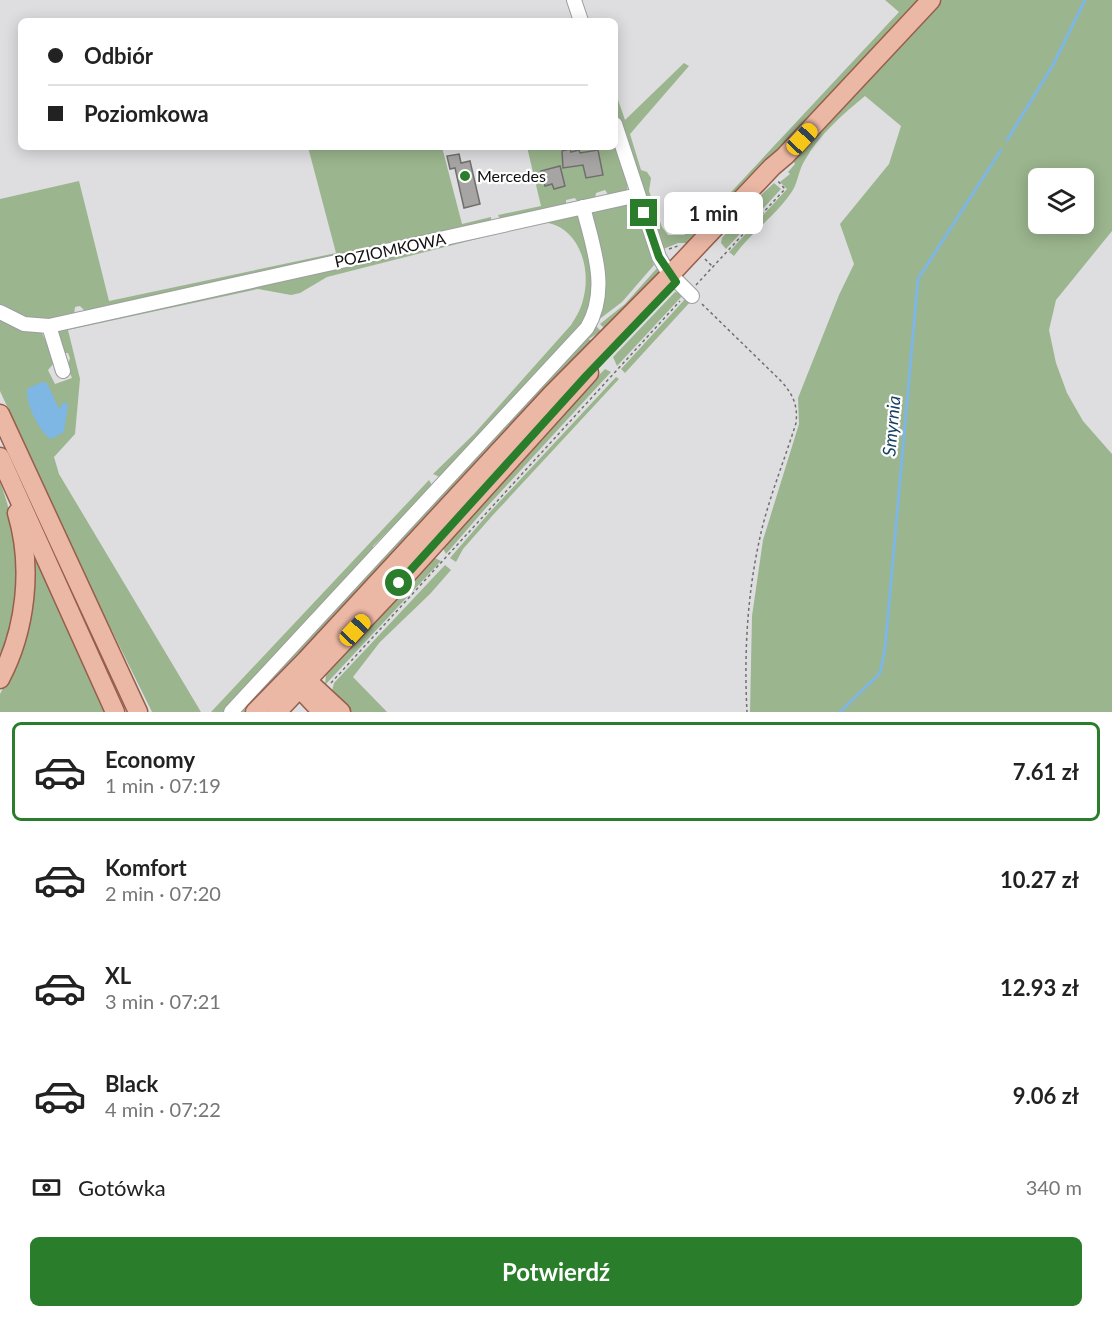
<!DOCTYPE html>
<html lang="pl">
<meta charset="utf-8">
<style>
:root{--surface:#fff;--page:#f6f6f6;--text:#222;--muted:#767676;--line:#e0e0e0;--accent:#2a7e2b}
body{margin:0;font-family:Lato,sans-serif;background:var(--page);color:var(--text);height:100vh;display:flex;flex-direction:column;font-size:22px;white-space:nowrap}
*{box-sizing:border-box;margin:0}
p{font-size:20px;color:var(--muted)}
.icon{flex:none;width:33px;height:33px;fill:none;stroke:currentColor;stroke-width:2;stroke-linecap:round;stroke-linejoin:round}
.map{position:relative;height:712px;overflow:hidden}
.side{display:flex;flex-direction:column;background:var(--surface);flex:1}
.side>*{flex:none}
.banner{position:absolute;left:18px;top:18px;width:600px;height:132px;border-radius:9px;box-shadow:0 3px 15px #0003;display:grid;align-content:center;height:132px;padding:0 30px;background:var(--surface)}
.fabs{position:absolute;left:1028px;top:168px;display:grid;gap:12px}
.fabs a{display:grid;place-items:center;width:66px;height:66px;border-radius:9px;background:var(--surface);box-shadow:0 3px 15px #0003;font-size:30px}
.end{position:absolute;width:27px;height:27px;margin:-14px;border:8px solid #2a7e2b;background:#fff;box-shadow:0 0 0 3px #fff}
.from{border-radius:50%}
.bubble{position:absolute;height:42px;border-radius:9px;background:var(--surface);box-shadow:0 3px 15px #0003;font-size:20px;font-weight:700;line-height:42px;text-align:center}
.car{position:absolute;width:18px;height:36px;margin:-18px -9px;border-radius:8px;box-shadow:0 0 4px 2px #0007;background:linear-gradient(#f5c518 24%,#345 0 40%,#f5c518 0 76%,#345 0 86%,#f5c518 0)}
.banner b{display:flex;align-items:center;gap:21px;height:57px;font-size:22px}
.banner b+b{border-top:2px solid var(--line)}
.banner i{width:15px;height:15px;background:var(--text)}
ul{padding:10px 0 0;list-style:none}
li{display:flex;align-items:center;gap:18px;height:99px;margin:0 12px 9px;padding:0 18px;border:3px solid transparent;border-radius:9px}
li div{flex:1}
li b{display:block;font-size:22px}
li em{font-style:normal;font-weight:700}
li.current{border-color:var(--accent)}
li>.icon{width:54px;height:54px;stroke-width:1.5}
.pay{display:flex;align-items:center;gap:15px;height:66px;padding:0 30px;font-size:22px}
.pay p{margin-inline-start:auto}
.action{display:flex;gap:12px;margin-top:auto;padding:12px 30px}
.action a{flex:1;height:69px;border-radius:9px;background:var(--accent);color:#fff;font-size:24px;font-weight:700;line-height:69px;text-align:center}
.map>svg:first-child{display:block}
</style>
<div class="map">
<svg width="1112" height="712" viewBox="0 0 1112 712">
<rect width="100%" height="100%" fill="#dedee1"/>
<g fill="#9bb58e" fill-rule="evenodd">
<path d="M885,0H923L825,105L689,243H678L661,250L615,113V91L625,120L684,63L689,66L630,134L641,170L647,172L651,178L649,191L662,227L668,235H684L704,221L899,12Z"/>
<path d="M941,0H1112V231L1056,300L1049,330L1056,363L1067,393L1083,421L1112,454V712H750L752,616L763,540L799,424L798,398L839,295L854,264L840,224L889,164L901,126L865,96C843,114 819,135 805,160C799,169 798,181 793,190C777,215 751,232 734,256L729,252L787,189L780,182L790,174L788,172L795,164L793,161L803,145ZM1038,178H1083V224H1038Z"/>
<path d="M615,146L628,182L627,191L609,196L605,190L596,193L595,199L578,203L575,198L566,200V205L501,221L498,215L541,206L527,147Z"/>
<path d="M308,147H442L462,224L491,217V223L86,312L80,306L75,307L74,315C39,324 32,321 0,306V199L79,181L109,301L336,253Z"/>
<path d="M774,183L781,189L726,249L721,243L722,238L748,207Z"/>
<path d="M624,202L625,205L633,207L636,212L654,265L622,302L597,321L592,216L594,211Z"/>
<path d="M576,214L582,222L595,285L589,316L442,478L433,474L474,434L571,325C576,317 581,309 583,300C592,268 579,226 543,222L327,277L300,293L291,295L258,289L68,330L80,379L75,434L54,457L59,474L201,712H152L82,570L0,391V318L42,333L55,362L48,370L55,384L72,378L67,367L70,358L68,353H63L57,331Z"/>
<path d="M658,267L659,278L605,329L600,324L625,304Z"/>
<path d="M675,292L684,294L617,366L613,357Z"/>
<path d="M687,297L691,301L625,373L621,369Z"/>
<path d="M594,324L601,331L589,339L591,341L581,356L249,712H233Z"/>
<path d="M605,369L611,372L485,509L446,554L442,546L548,427Z"/>
<path d="M616,377L619,379L493,515L463,549L456,562L450,558L489,513Z"/>
<path d="M429,480L433,487L373,546V554L225,712H211Z"/>
<path d="M0,482C16,524 22,569 15,614C12,631 5,647 0,663Z"/>
<path d="M29,534L111,712H0V694L6,682Z"/>
<path d="M433,557L441,561L325,685L326,674L330,666Z"/>
<path d="M445,565L451,570L430,594L380,642L353,677L387,712H347L332,691L334,683Z"/>
</g>
<path fill="#7eb6e4" d="M42,382L47,383L59,409L64,402L68,404L64,432L51,439C40,434 23,399 28,388Z"/>
<g fill="none" stroke-linecap="round" stroke-linejoin="round">
<g stroke="#7eb6e4" stroke-width="3">
<path d="M1007,140L1053,65L1085,0"/>
<path d="M840,712L880,673L885,649L918,279L1001,150"/>
</g>
</g>
<g fill="#a7a5a4" stroke="#716f6e" stroke-width="1.5">
<path d="M570,149L571,152L579,150L580,153L598,150L603,175L586,178L583,165L563,168L562,151Z"/>
<path d="M459,154L461,163L470,161L480,204L464,208L455,168L450,169L447,156Z"/>
<path d="M560,166L565,186L554,189L552,184L545,186L541,171Z"/>
</g>
<g fill="none" stroke-linecap="round" stroke-linejoin="round">
<g stroke="#9d9ea0" stroke-width="16">
<g id="minor">
<path d="M574,0L581,21"/>
<path d="M615,124L659,257L668,272L692,296"/>
<path d="M0,312L24,324L49,326L638,195"/>
<path d="M49,326L63,371"/>
<path d="M231,712L587,328C610,290 593,247 583,207"/>
</g>
</g>
<g stroke="#975e4b" stroke-width="21">
<g id="major">
<path d="M0,414L138,712"/>
<path d="M0,457L115,712"/>
<path d="M303,676L305,694L322,712"/>
<path d="M0,679C26,630 33,567 17,513"/>
<path d="M294,682L313,686L341,712"/>
<path d="M255,712L306,660L552,394L670,275L772,167L785,156L931,0"/>
<path d="M277,712L399,583L589,373"/>
</g>
</g>
<g stroke="#6f6f71" stroke-width="1.5" stroke-dasharray="3 3" stroke-linecap="butt">
<path d="M669,249L678,246"/>
<path d="M705,259L712,266"/>
<path d="M696,285L785,189L778,181"/>
<path d="M702,304L782,382C793,395 798,405 796,423C784,462 767,502 759,542C747,597 744,656 747,712"/>
<path d="M331,683L680,301"/>
</g>
<use href="#minor" stroke="#fff" stroke-width="14"/>
<use href="#major" stroke="#ecb8a6" stroke-width="18"/>
</g>
<g fill="none" stroke-linecap="round" stroke-linejoin="round">
<path stroke="#2a7e2b" stroke-width="8" d="M399,583L587,375L676,282L659,257L644,213"/>
</g>
<circle fill="#2a7e2b" stroke="#fff" stroke-width="2" cx="465" cy="176" r="6"/>
<g text-anchor="middle" stroke-width="4.5" stroke-linejoin="round" paint-order="stroke">
<g font-size="16" fill="#101011" stroke="#fff" text-anchor="start">
<text x="477" y="182">Mercedes</text>
</g>
<g font-size="16" fill="#101011" stroke="#fff">
<text transform="translate(390 250) rotate(-12)" y="6">POZIOMKOWA</text>
</g>
<g font-size="18" font-style="italic" fill="#174160" stroke="#fff">
<text transform="translate(892 426) rotate(-85)" y="6">Smyrnia</text>
</g>
</g>
</svg>
<div class="fabs">
<a><svg class="icon" aria-label="layers" viewBox="0 0 24 24"><path d="M12 4l9 5-9 5-9-5zM3 14l9 5 9-5"/></svg></a>
</div>
<i class="end from" style="left:399px;top:583px"></i>
<i class="end" style="left:644px;top:213px"></i>
<div class="bubble" style="left:664px;top:192px;width:99px">1 min</div>
<i class="car" style="left:802px;top:139px;rotate:43deg"></i>
<i class="car" style="left:355px;top:630px;rotate:43deg"></i>
<div class="banner">
<b><i class="from"></i>Odbiór</b>
<b><i></i>Poziomkowa</b>
</div>
</div>
<section class="side">
<ul>
<li class="current"><svg class="icon" aria-label="car" viewBox="0 0 24 24"><path d="M5 17H2v-5l4-1 3-4h7l3 4 3 1v5h-3M9 17h6M6 11h13"/><circle cx="7" cy="17" r="2"/><circle cx="17" cy="17" r="2"/></svg><div><b>Economy</b><p>1 min · 07:19</p></div><em>7.61 zł</em></li>
<li><svg class="icon" aria-label="car" viewBox="0 0 24 24"><path d="M5 17H2v-5l4-1 3-4h7l3 4 3 1v5h-3M9 17h6M6 11h13"/><circle cx="7" cy="17" r="2"/><circle cx="17" cy="17" r="2"/></svg><div><b>Komfort</b><p>2 min · 07:20</p></div><em>10.27 zł</em></li>
<li><svg class="icon" aria-label="car" viewBox="0 0 24 24"><path d="M5 17H2v-5l4-1 3-4h7l3 4 3 1v5h-3M9 17h6M6 11h13"/><circle cx="7" cy="17" r="2"/><circle cx="17" cy="17" r="2"/></svg><div><b>XL</b><p>3 min · 07:21</p></div><em>12.93 zł</em></li>
<li><svg class="icon" aria-label="car" viewBox="0 0 24 24"><path d="M5 17H2v-5l4-1 3-4h7l3 4 3 1v5h-3M9 17h6M6 11h13"/><circle cx="7" cy="17" r="2"/><circle cx="17" cy="17" r="2"/></svg><div><b>Black</b><p>4 min · 07:22</p></div><em>9.06 zł</em></li>
</ul>
<div class="pay"><svg class="icon" aria-label="cash" viewBox="0 0 24 24"><path d="M3 7h18v10H3z"/><circle cx="12" cy="12" r="2"/></svg>Gotówka<p>340 m</p></div>
<div class="action"><a>Potwierdź</a></div>
</section>
